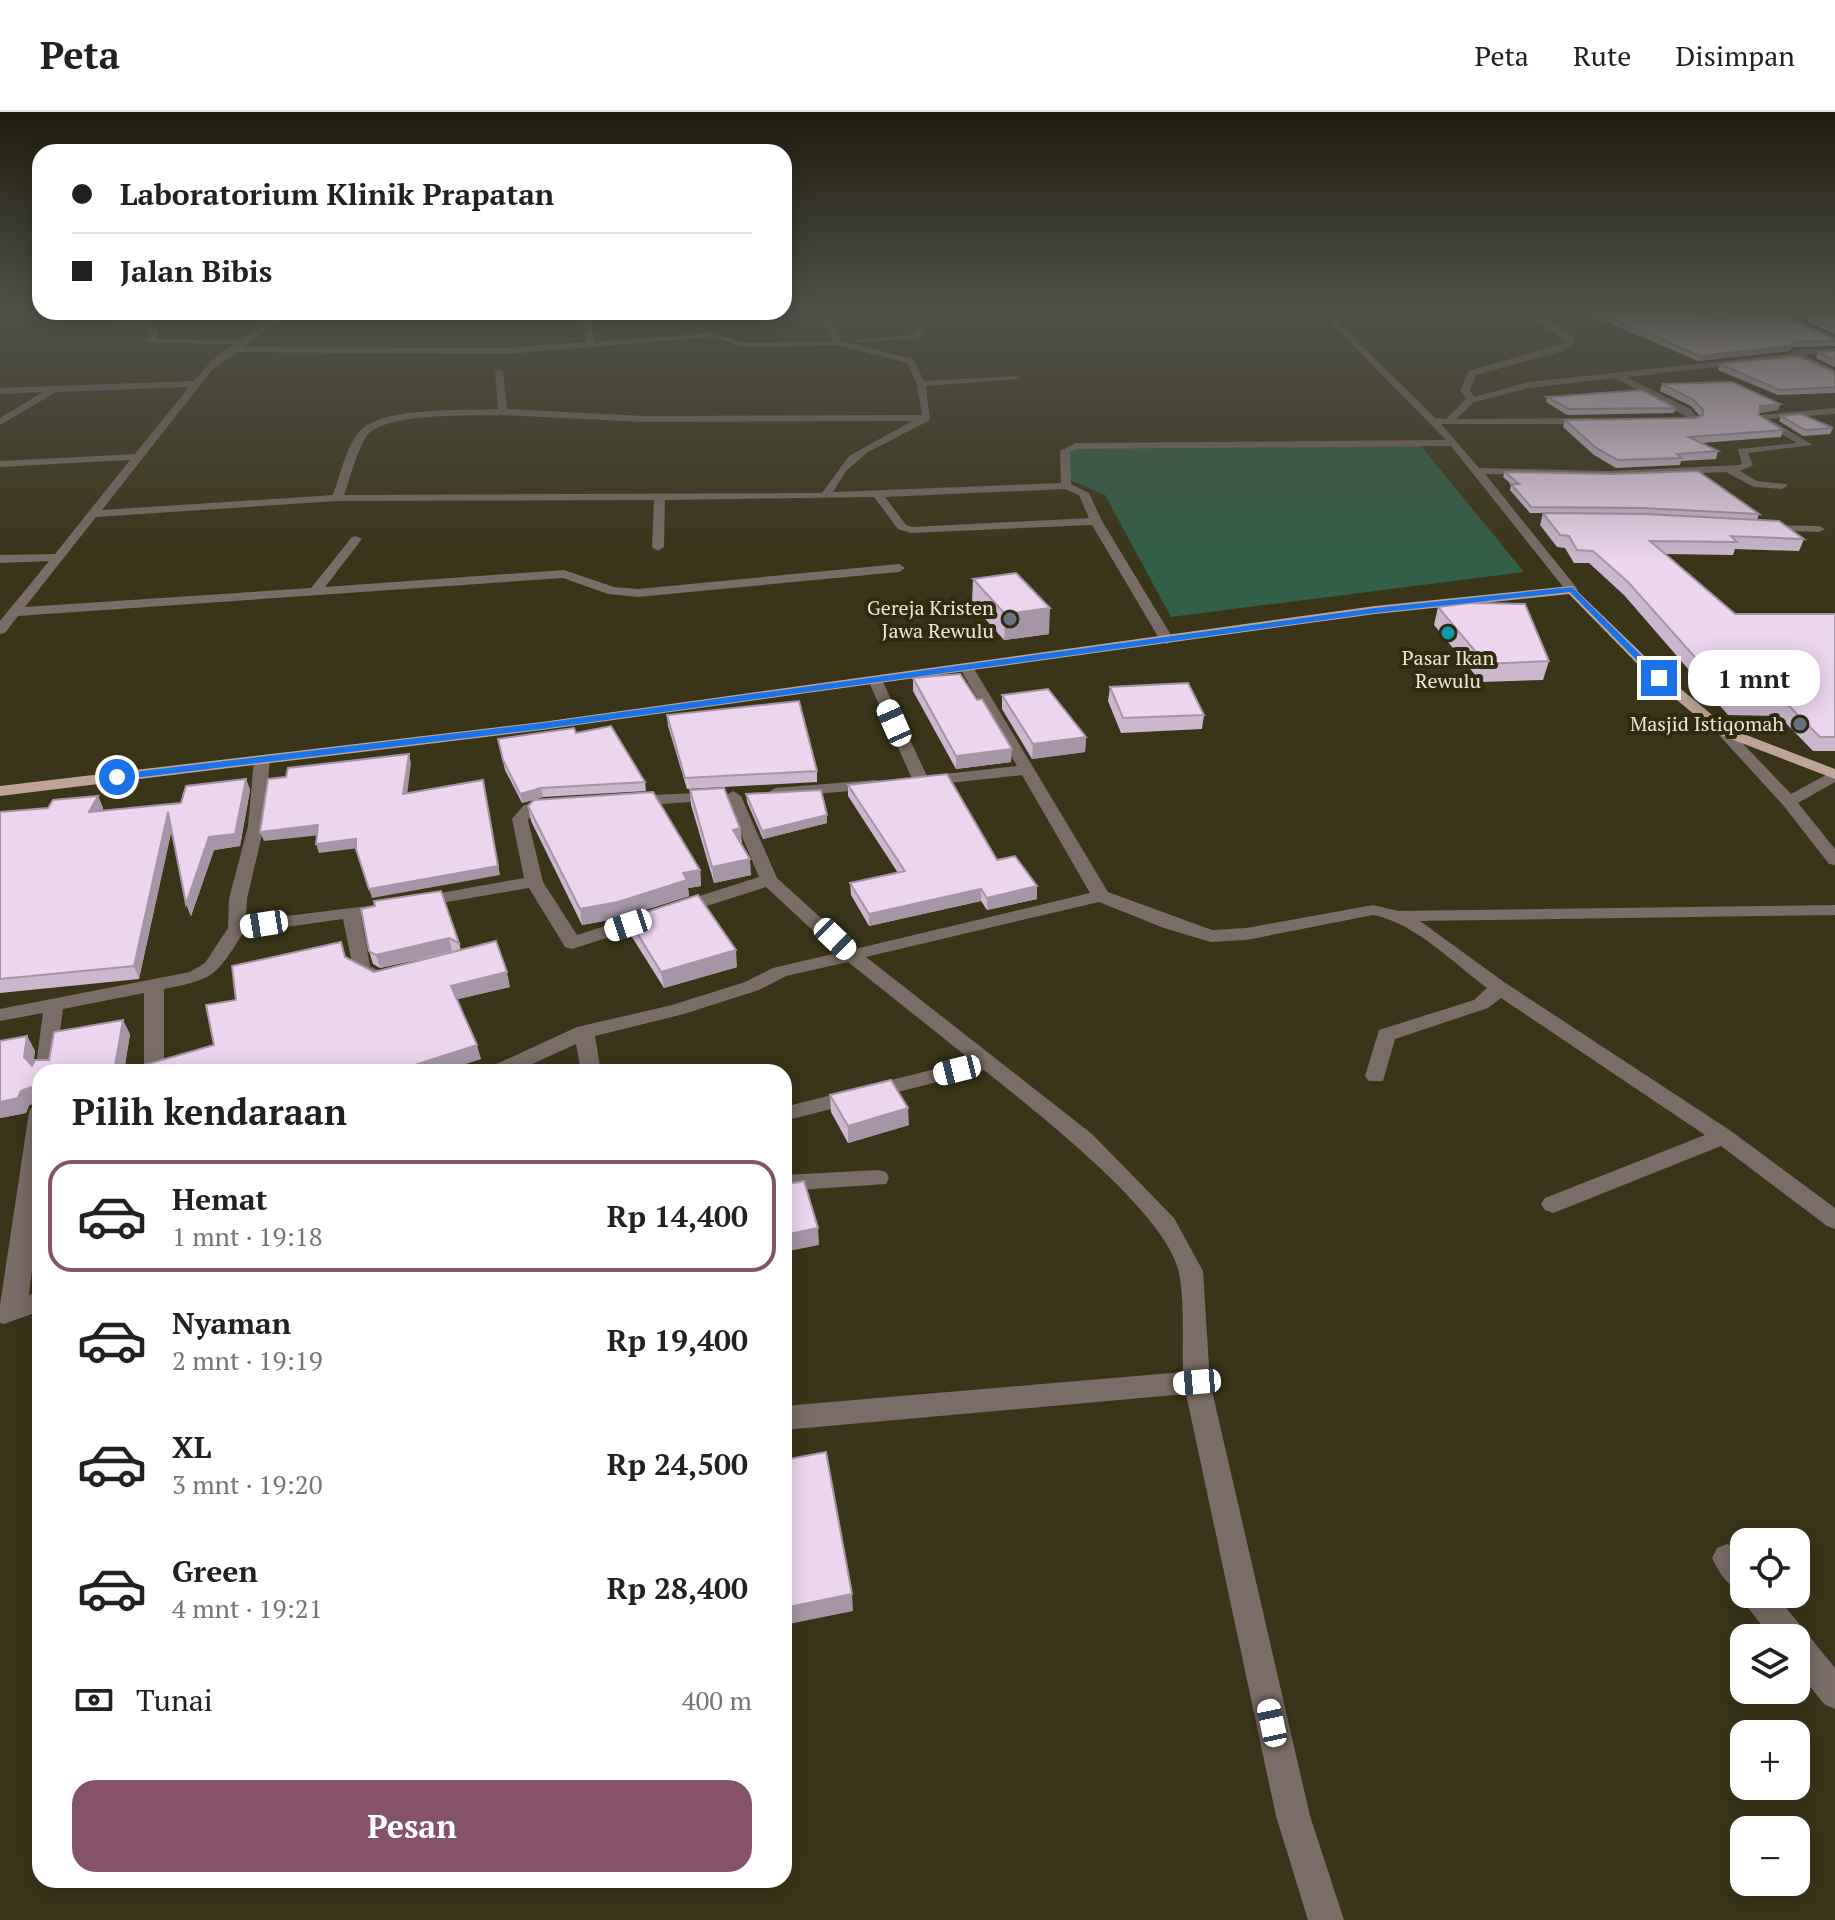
<!DOCTYPE html>
<html lang="id">
<meta charset="utf-8">
<style>
:root{--surface:#fff;--page:#f6f6f6;--text:#202124;--muted:#757577;--line:#e0e0e0;--accent:#845269}
body{margin:0;font-family:"PT Serif",serif;background:var(--page);color:var(--text);height:100vh;display:flex;flex-direction:column;font-size:30px;white-space:nowrap}
*{box-sizing:border-box;margin:0}
p{font-size:26px;color:var(--muted)}
.icon{flex:none;width:44px;height:44px;fill:none;stroke:currentColor;stroke-width:2;stroke-linecap:round;stroke-linejoin:round}
.map{position:relative;flex:1;overflow:hidden}
.drawer{position:absolute;left:32px;top:952px;width:760px;height:824px;display:flex;flex-direction:column;background:var(--surface);border-radius:24px;box-shadow:0 4px 20px #0003}
.drawer>*{flex:none}
.guide{position:absolute;left:32px;top:32px;width:760px;height:176px;border-radius:24px;box-shadow:0 4px 20px #0003;display:grid;align-content:center;height:176px;padding:0 40px;background:var(--surface)}
.controls{position:absolute;left:1730px;top:1416px;display:grid;gap:16px}
.controls a{display:grid;place-items:center;width:80px;height:80px;border-radius:16px;background:var(--surface);box-shadow:0 4px 20px #0003;font-size:40px}
.end{position:absolute;width:36px;height:36px;margin:-18px;border:10px solid #1a73e8;background:#fff;box-shadow:0 0 0 4px #fff}
.from{border-radius:50%}
.bubble{position:absolute;height:56px;border-radius:24px;background:var(--surface);box-shadow:0 4px 20px #0003;font-size:26px;font-weight:700;line-height:56px;text-align:center}
.car{position:absolute;width:24px;height:48px;margin:-24px -12px;border-radius:10px;box-shadow:0 0 6px 2px #0007;background:linear-gradient(#fff 24%,#345 0 40%,#fff 0 76%,#345 0 86%,#fff 0)}
.guide b{display:flex;align-items:center;gap:28px;height:76px;font-size:30px}
.guide b+b{border-top:2px solid var(--line)}
.guide i{width:20px;height:20px;background:var(--text)}
ul{padding:0;list-style:none}
li{display:flex;align-items:center;gap:24px;height:112px;margin:0 16px 12px;padding:0 24px;border:4px solid transparent;border-radius:24px}
li div{flex:1}
li b{display:block;font-size:30px}
li em{font-style:normal;font-weight:700}
li.selected{border-color:var(--accent)}
li>.icon{width:72px;height:72px;stroke-width:1.5}
h2{padding:0 40px;font-size:36px;line-height:96px}
.pay{display:flex;align-items:center;gap:20px;height:88px;padding:0 40px;font-size:30px}
.pay p{margin-inline-start:auto}
.primary-button{display:flex;gap:16px;margin-top:auto;padding:16px 40px}
.primary-button a{flex:1;height:92px;border-radius:24px;background:var(--accent);color:#fff;font-size:32px;font-weight:700;line-height:92px;text-align:center}
header{display:flex;align-items:center;gap:48px;box-sizing:border-box;height:112px;padding:0 40px;background:var(--surface);border-bottom:2px solid var(--line)}
header strong{font-size:38px}
nav{display:flex;gap:44px;margin-inline-start:auto;font-size:28px}
.map>svg:first-child{display:block}
</style>
<header>
<strong>Peta</strong>
<nav><a>Peta</a><a>Rute</a><a>Disimpan</a></nav>
</header>
<div class="map">
<svg width="1835" height="1808" viewBox="0 0 1835 1808">
<rect width="100%" height="100%" fill="#3a3418"/>
<path fill="#325f47" d="M1421,334L1524,460L1171,505L1105,383L1070,368L1062,337Z"/>
<g fill="none" stroke-linecap="round" stroke-linejoin="round">
<g fill="#7a6c66" fill-rule="evenodd">
<path d="M29,197L40,199L0,208V204Z"/>
<path d="M784,197H825L841,229L913,247L924,269L1015,264L1019,267L926,274L930,308L868,340L846,359L833,380L1061,371L1060,339L1076,331L1446,328L1317,197H1325L1435,306L1446,307L1466,287L1460,278L1469,259L1567,230L1519,197H1528L1572,223L1575,231L1560,240L1476,263L1470,278L1474,285L1529,270L1790,242L1793,238L1835,236V242L1804,243L1835,258V264L1797,246L1626,265L1690,297L1699,307L1667,311V307L1687,305L1615,266L1529,276L1474,290L1456,307L1590,306L1595,309L1590,312H1441L1479,356L1609,359L1739,353L1742,352L1738,337L1797,331L1760,310V303L1835,296V302L1769,307L1813,333L1748,341L1753,353L1740,359L1757,369L1786,372L1787,374L1782,377L1754,375L1726,360L1609,365L1485,362L1576,475L1578,478L1572,482L1568,481L1451,334L1078,337L1070,340L1071,372L1089,381L1102,409L1174,528L1167,532L1160,528L1092,413L911,421L898,417L874,385L665,388L664,435L658,439L652,435L654,388L337,389L96,405L25,495L311,476L352,425L356,424L362,427L325,475L564,458L614,475L638,477L899,452L905,456L899,460L638,485L608,482L563,466L18,504L5,521L0,522V509L49,449L0,451V443L55,442L130,348L0,355V349L135,342L189,275L56,280L0,313V306L43,280L0,282V276L194,269C205,255 222,238 236,232L150,231L146,229L151,221L138,215L120,218L117,214L139,211L159,218L156,227L242,228L281,200H290L244,235L506,236L587,230L582,204L586,202L590,204L595,230L711,221L745,231L833,229L819,201H781ZM711,225L745,235L838,233L907,251L917,272L922,303L644,304L507,297L503,260L499,257L495,260L498,297C465,299 380,294 359,320C346,335 340,364 333,383L102,398L212,258L237,240L506,242ZM503,303L644,310L912,309L849,344L822,381L344,383C351,364 356,341 366,325C381,300 474,304 503,303ZM1065,377L1079,383L1089,406L912,415L906,413L885,385Z"/>
<path d="M1672,197H1684L1708,205L1835,202V206L1794,207L1835,225V230L1781,207L1707,209Z"/>
<path d="M707,200H760L708,204L704,202Z"/>
<path d="M918,212L925,214L924,222L913,227L857,230L853,228L912,223L916,221Z"/>
<path d="M1764,413L1819,414L1825,417L1819,420L1760,418L1758,416Z"/>
<path d="M966,551L973,555L1108,780L1212,818L1246,816L1373,793L1398,799L1835,793V803L1420,809L1504,870L1731,1019L1835,1096V1117L1827,1114L1721,1034L1561,1098L1553,1101L1545,1098L1541,1092L1545,1086L1705,1023L1501,886L1488,896L1395,927L1383,969H1369L1365,964L1379,918L1474,888L1487,876C1453,851 1415,811 1373,803L1246,828L1211,830L1164,816L1099,790L866,845L1092,1022L1174,1106L1203,1159L1210,1270L1310,1704L1344,1808H1308L1276,1704L1186,1282L784,1318V1294L1183,1260C1182,1228 1185,1193 1179,1161C1168,1101 1032,997 984,958L784,1009V995L971,948L848,850L786,864L759,878L684,902L595,924L601,960H581L576,932L515,960H487L490,955L577,915L672,893L745,870L773,856L837,841L766,775L572,837L565,835L529,776L418,795L409,790L418,785L524,766L512,707L524,693L555,687L563,692L561,695L535,700L528,708L543,770L577,823L759,765L725,684L733,679L741,684L777,766L855,837L1090,781L1022,663L922,674L913,669L868,568L870,565L875,564L882,568L927,664L1017,654L959,555Z"/>
<path d="M1723,614L1728,616L1791,682L1835,658V670L1798,691L1835,737V753L1829,752L1783,693L1718,622L1715,619Z"/>
<path d="M262,643L270,648L264,714L247,787L246,809L392,791L395,795L392,799L361,804L370,854L389,864L386,868L379,870L354,861L343,807L243,821C216,864 215,867 164,877V960H144V881L63,897L55,960H40V966L38,965L35,960L43,901L0,909V897L190,860L205,851L228,816L229,787L248,714L254,648Z"/>
<path d="M875,668L881,670V676L775,686L767,681L775,676Z"/>
<path d="M715,680L723,685L721,688L631,694L623,689L631,684Z"/>
<path d="M40,993V1089L29,1183L40,1179V1199L4,1212L0,1211V1193L29,1000L32,995Z"/>
<path d="M878,1058L886,1060L889,1066L886,1072L784,1079V1063Z"/>
<path d="M1727,1432C1750,1441 1744,1461 1744,1482H1775L1835,1556V1597L1824,1592L1796,1557V1526H1772L1745,1492L1742,1480C1728,1475 1718,1459 1712,1446L1717,1436Z"/>
</g>
<path fill="#bfa396" fill-rule="evenodd" d="M1572,474L1664,563L1728,616L1835,657V667L1718,622L1654,569L1569,482L1375,502L542,618L0,684V674L542,610L1375,494Z"/>
</g>
<g fill="#ccb7ce">
<path d="M1576,197H1684L1709,207L1835,227V234L1793,235L1788,239L1698,249Z"/>
<path d="M1693,197H1835V199L1708,202Z"/>
<path d="M1835,203V222L1808,210L1809,205Z"/>
<path d="M1835,239V255L1816,246L1818,240Z"/>
<path d="M1720,252L1835,260V281L1778,283L1718,258Z"/>
<path d="M1662,272L1780,292L1778,298L1760,301L1759,303L1783,318L1781,325L1701,331L1718,339L1716,347L1681,349L1680,353L1616,356L1594,343L1563,315L1565,308L1696,306L1700,304L1691,294L1660,279Z"/>
<path d="M1547,285L1676,296L1674,301L1567,303L1546,290Z"/>
<path d="M1781,304L1833,316L1830,322L1803,324L1779,309Z"/>
<path d="M1505,360L1759,402L1757,408L1804,427L1799,439L1735,437L1733,443L1664,442L1735,502H1835V639H1813L1779,604L1728,603L1624,483L1589,451H1574L1565,436L1557,435L1540,413L1543,401L1643,402L1530,401L1510,378L1511,372L1503,365Z"/>
<path d="M973,467L1049,522L1004,528L972,492Z"/>
<path d="M1438,495L1549,549L1543,568L1481,570L1434,513Z"/>
<path d="M913,566L1011,650L956,657L913,579Z"/>
<path d="M1110,575L1204,603L1202,617L1121,621L1108,589Z"/>
<path d="M1002,583L1086,625L1085,640L1032,647L1002,597Z"/>
<path d="M667,603L817,659V670L687,677L668,614Z"/>
<path d="M576,621L645,670L646,679L543,685L522,691L505,658L498,627Z"/>
<path d="M246,667L250,678L240,734L214,738L191,804L186,792L171,718L139,867L0,881V700L48,696L98,684L103,696L102,699L181,691Z"/>
<path d="M848,673L997,748L1037,774V787L987,798L981,789L869,814L851,783L850,771L898,761L848,684Z"/>
<path d="M690,678L740,716L742,732H741L751,763L714,771L691,693Z"/>
<path d="M746,682L827,703V711L763,727L747,690Z"/>
<path d="M528,694L700,758L701,774L688,776L689,784L620,806L582,813L531,709Z"/>
<path d="M375,794L459,831L461,838L510,875L457,887L481,947L39,990L29,993L26,1001L0,1006V929L27,924L35,939L33,953L130,922L124,959L214,933L236,888L346,846L374,860L454,840L380,856L373,852L369,839Z"/>
<path d="M628,806L737,855L664,876L630,822Z"/>
<path d="M830,983L909,1013L848,1031L831,1000Z"/>
</g>
<g fill="#a695a7">
<path d="M1795,230L1793,235L1788,239L1698,249L1700,244Z"/>
<path d="M1780,292L1778,298L1758,301L1760,294Z"/>
<path d="M1050,496L1049,522L1004,528L1005,502Z"/>
<path d="M1086,625L1085,640L1032,647L1033,632Z"/>
<path d="M1012,637L1011,650L956,657V644Z"/>
<path d="M409,642L411,651L406,691L403,682Z"/>
<path d="M246,667L250,678L240,734L214,738L191,804L186,792L209,725Z"/>
<path d="M483,668L500,763L372,786L369,777Z"/>
<path d="M541,676L543,685L522,691L520,682Z"/>
<path d="M98,684L103,696L94,713L89,700Z"/>
<path d="M168,700L173,713L139,867L134,854Z"/>
<path d="M827,703V711L763,727L762,719Z"/>
<path d="M318,713L321,723L264,729L260,720Z"/>
<path d="M740,716L742,732L734,734L733,718Z"/>
<path d="M356,727L359,736L319,741L316,732Z"/>
<path d="M750,747L751,763L714,771L712,755Z"/>
<path d="M700,758L701,774L688,776L689,784L620,806L582,813L580,797L683,761Z"/>
<path d="M1037,774V787L987,798V786Z"/>
<path d="M981,777V789L869,814V802Z"/>
<path d="M449,826L452,839L380,856L376,843Z"/>
<path d="M736,838L737,855L664,876L661,860Z"/>
<path d="M507,860L510,875L455,888L451,874Z"/>
<path d="M123,908L130,922L124,960H114Z"/>
<path d="M27,924L35,939L32,960L24,945Z"/>
<path d="M477,933L481,947L442,960H393Z"/>
<path d="M31,975L40,982V992L39,990L29,993L26,1001L0,1006V990L21,979Z"/>
<path d="M908,996L909,1013L848,1031V1014Z"/>
<path d="M40,1053V1064L35,1054Z"/>
<path d="M818,1116L819,1133L784,1140V1123Z"/>
<path d="M852,1482L853,1499L784,1513V1496Z"/>
</g>
<g fill="#edd5ef" stroke="#a695a7" stroke-width="2">
<path d="M1589,197H1684L1709,207L1782,205L1835,227V229L1795,230L1790,234L1700,244Z"/>
<path d="M1835,203V216L1809,205Z"/>
<path d="M1835,239V248L1818,240Z"/>
<path d="M1798,244L1835,260V275L1780,278L1720,252Z"/>
<path d="M1732,270L1780,292L1760,294L1759,303L1783,318L1689,325L1718,339L1677,342L1682,346L1618,348L1596,336L1565,308L1696,306L1703,303V298L1694,288L1662,272Z"/>
<path d="M1642,278L1676,296L1569,297L1547,285Z"/>
<path d="M1801,302L1833,316L1805,318L1781,304Z"/>
<path d="M1698,359L1759,402L1643,396L1531,395L1511,372H1519L1505,360L1611,362Z"/>
<path d="M1543,401L1645,402L1779,409L1804,427L1731,424L1737,430L1650,429L1735,502H1835V625H1820L1785,590L1734,589L1628,470L1593,439L1577,438L1569,424L1560,423Z"/>
<path d="M1016,461L1050,496L1005,502L973,467Z"/>
<path d="M1470,491L1525,492L1549,549L1486,552L1438,495Z"/>
<path d="M960,562L977,588L982,587L1012,637L956,644L913,566Z"/>
<path d="M1188,571L1204,603L1123,606L1110,575Z"/>
<path d="M1048,577L1086,625L1033,632L1002,583Z"/>
<path d="M799,589L817,659L685,666L667,603Z"/>
<path d="M611,614L645,670L541,676L520,682L503,648L498,627L574,616L576,621Z"/>
<path d="M409,642L403,682L483,668L498,754L369,777L356,737V727L316,732L318,713L260,720L268,667L286,665L288,656Z"/>
<path d="M947,662L997,748L1015,744L1037,774L987,786L981,777L869,802L850,771L905,759L848,673Z"/>
<path d="M246,667L235,722L209,725L186,792L168,700L134,854L0,867V700L48,696L53,688L98,684L89,700L181,691L186,674Z"/>
<path d="M724,676L740,716L733,718L750,747L712,755L690,678Z"/>
<path d="M821,678L827,703L762,719L746,682Z"/>
<path d="M653,680L700,758L683,761L687,768L618,790L580,797L528,694L534,688Z"/>
<path d="M441,779L459,831L449,826L376,843L369,839L361,797L375,794L374,789Z"/>
<path d="M698,783L736,838L661,860L628,806Z"/>
<path d="M496,829L507,860L451,874L477,933L393,960H120L214,933L206,893L236,888L232,854L341,830L345,845L374,860Z"/>
<path d="M123,908L114,960H40V982L35,983L31,975L21,979L18,986L0,990V929L27,924L24,945L32,954L35,948H49L54,920Z"/>
<path d="M705,954L708,960H683Z"/>
<path d="M891,968L908,996L848,1014L830,983Z"/>
<path d="M40,1032V1053L35,1054Z"/>
<path d="M804,1069L818,1116L784,1123V1073Z"/>
<path d="M826,1340L852,1482L784,1496V1348Z"/>
</g>
<linearGradient id="sky" x2="0" y2="1"><stop stop-color="#201d0d"/><stop offset="0.44" stop-color="#4f5048"/><stop offset="1" stop-color="#4f5048" stop-opacity="0"/></linearGradient>
<rect width="1835" height="450" fill="url(#sky)"/>
<path fill="#1a73e8" d="M1572,475L1662,564V568H1656L1570,480L1375,501L542,617L117,668L111,665L117,662L542,611L1375,496Z"/>
<g fill="#6b7280" stroke="#302a0e" stroke-width="3">
<circle cx="1010" cy="507" r="8"/>
<circle cx="1800" cy="612" r="8"/>
</g>
<circle fill="#0f9aa8" stroke="#302a0e" stroke-width="3" cx="1448" cy="521" r="8"/>
<g text-anchor="middle" stroke-width="8" stroke-linejoin="round" paint-order="stroke">
<g font-size="20" fill="#eae7d7" stroke="#302a0e" text-anchor="end">
<text x="994" y="503">Gereja Kristen<tspan x="994" dy="23">Jawa Rewulu</tspan></text>
<text x="1448" y="553" text-anchor="middle">Pasar Ikan<tspan x="1448" dy="23">Rewulu</tspan></text>
<text x="1784" y="619">Masjid Istiqomah</text>
</g>
</g>
</svg>
<div class="controls">
<a><svg class="icon" aria-label="locate" viewBox="0 0 24 24"><circle cx="12" cy="12" r="6"/><path d="M12 2v4M12 18v4M2 12h4M18 12h4"/></svg></a>
<a><svg class="icon" aria-label="layers" viewBox="0 0 24 24"><path d="M12 4l9 5-9 5-9-5zM3 14l9 5 9-5"/></svg></a>
<a>+</a>
<a>−</a>
</div>
<i class="end from" style="left:117px;top:665px"></i>
<i class="end" style="left:1659px;top:566px"></i>
<div class="bubble" style="left:1688px;top:538px;width:132px">1 mnt</div>
<i class="car" style="left:894px;top:611px;rotate:336deg"></i>
<i class="car" style="left:264px;top:812px;rotate:261deg"></i>
<i class="car" style="left:628px;top:813px;rotate:252deg"></i>
<i class="car" style="left:835px;top:827px;rotate:134deg"></i>
<i class="car" style="left:957px;top:958px;rotate:256deg"></i>
<i class="car" style="left:1197px;top:1270px;rotate:265deg"></i>
<i class="car" style="left:1272px;top:1611px;rotate:348deg"></i>
<div class="guide">
<b><i class="from"></i>Laboratorium Klinik Prapatan</b>
<b><i></i>Jalan Bibis</b>
</div>
<section class="drawer">
<h2>Pilih kendaraan</h2>
<ul>
<li class="selected"><svg class="icon" aria-label="car" viewBox="0 0 24 24"><path d="M5 17H2v-5l4-1 3-4h7l3 4 3 1v5h-3M9 17h6M6 11h13"/><circle cx="7" cy="17" r="2"/><circle cx="17" cy="17" r="2"/></svg><div><b>Hemat</b><p>1 mnt · 19:18</p></div><em>Rp 14,400</em></li>
<li><svg class="icon" aria-label="car" viewBox="0 0 24 24"><path d="M5 17H2v-5l4-1 3-4h7l3 4 3 1v5h-3M9 17h6M6 11h13"/><circle cx="7" cy="17" r="2"/><circle cx="17" cy="17" r="2"/></svg><div><b>Nyaman</b><p>2 mnt · 19:19</p></div><em>Rp 19,400</em></li>
<li><svg class="icon" aria-label="car" viewBox="0 0 24 24"><path d="M5 17H2v-5l4-1 3-4h7l3 4 3 1v5h-3M9 17h6M6 11h13"/><circle cx="7" cy="17" r="2"/><circle cx="17" cy="17" r="2"/></svg><div><b>XL</b><p>3 mnt · 19:20</p></div><em>Rp 24,500</em></li>
<li><svg class="icon" aria-label="car" viewBox="0 0 24 24"><path d="M5 17H2v-5l4-1 3-4h7l3 4 3 1v5h-3M9 17h6M6 11h13"/><circle cx="7" cy="17" r="2"/><circle cx="17" cy="17" r="2"/></svg><div><b>Green</b><p>4 mnt · 19:21</p></div><em>Rp 28,400</em></li>
</ul>
<div class="pay"><svg class="icon" aria-label="cash" viewBox="0 0 24 24"><path d="M3 7h18v10H3z"/><circle cx="12" cy="12" r="2"/></svg>Tunai<p>400 m</p></div>
<div class="primary-button"><a>Pesan</a></div>
</section>
</div>
